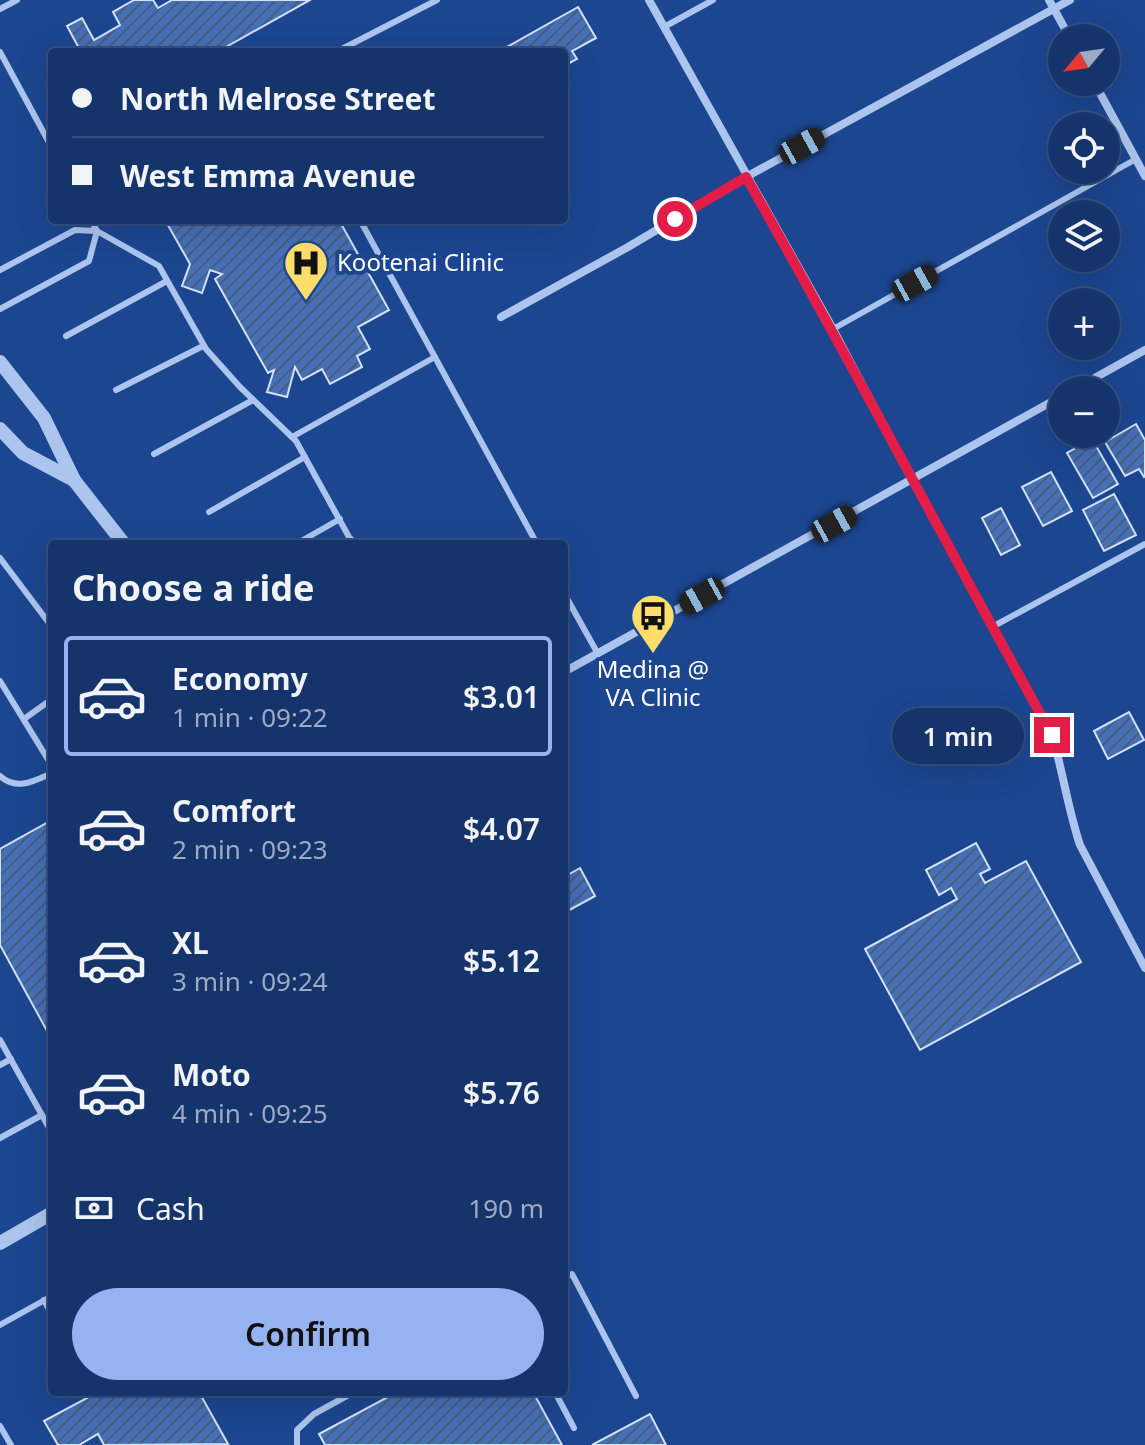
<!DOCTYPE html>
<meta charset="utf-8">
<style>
:root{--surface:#15346c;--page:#223f74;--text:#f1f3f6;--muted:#9daac2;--line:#344f7f;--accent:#95b2f1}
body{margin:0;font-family:"Noto Sans",sans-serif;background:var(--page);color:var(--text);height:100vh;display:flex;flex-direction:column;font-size:30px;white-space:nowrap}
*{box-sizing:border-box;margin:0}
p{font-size:26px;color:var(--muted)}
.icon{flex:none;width:44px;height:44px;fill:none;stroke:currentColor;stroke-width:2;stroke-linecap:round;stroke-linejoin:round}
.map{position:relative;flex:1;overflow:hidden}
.panel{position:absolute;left:48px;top:540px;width:520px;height:856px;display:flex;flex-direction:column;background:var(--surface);border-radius:8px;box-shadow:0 8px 32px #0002,0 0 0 2px var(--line)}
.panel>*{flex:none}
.banner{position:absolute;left:48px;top:48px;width:520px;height:176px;border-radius:8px;box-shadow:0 8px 32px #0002,0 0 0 2px var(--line);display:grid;align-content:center;height:176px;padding:0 24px;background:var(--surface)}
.needle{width:52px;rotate:241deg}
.fabs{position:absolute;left:1048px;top:24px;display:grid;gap:16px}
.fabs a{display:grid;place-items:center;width:72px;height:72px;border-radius:50%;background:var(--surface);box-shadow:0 8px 32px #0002,0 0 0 2px var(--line);font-size:40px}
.end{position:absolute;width:36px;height:36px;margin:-18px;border:10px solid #e11d48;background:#fff;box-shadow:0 0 0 4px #fff}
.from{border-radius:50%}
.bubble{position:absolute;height:56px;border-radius:28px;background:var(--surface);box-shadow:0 8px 32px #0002,0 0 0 2px var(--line);font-size:26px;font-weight:600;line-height:56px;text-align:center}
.car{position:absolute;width:24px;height:48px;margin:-24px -12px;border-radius:10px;box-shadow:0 0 6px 2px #0007;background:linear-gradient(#222 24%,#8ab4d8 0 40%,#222 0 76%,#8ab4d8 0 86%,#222 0)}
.banner b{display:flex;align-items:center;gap:28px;height:76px;font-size:30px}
.banner b+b{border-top:2px solid var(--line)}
.banner i{width:20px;height:20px;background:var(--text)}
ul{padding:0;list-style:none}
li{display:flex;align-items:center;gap:24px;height:120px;margin:0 16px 12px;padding:0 8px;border:4px solid transparent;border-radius:8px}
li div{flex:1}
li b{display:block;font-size:30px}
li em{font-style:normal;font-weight:600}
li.active{border-color:var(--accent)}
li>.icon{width:72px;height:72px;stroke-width:1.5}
h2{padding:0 24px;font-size:36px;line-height:96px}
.pay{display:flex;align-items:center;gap:20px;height:88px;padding:0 24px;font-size:30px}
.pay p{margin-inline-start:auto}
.cta{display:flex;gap:16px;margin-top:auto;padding:16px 24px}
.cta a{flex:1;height:92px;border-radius:48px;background:var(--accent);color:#111;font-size:32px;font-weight:600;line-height:92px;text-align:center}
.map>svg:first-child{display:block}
</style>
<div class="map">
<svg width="1145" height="1445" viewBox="0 0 1145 1445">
<defs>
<pattern id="building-hatch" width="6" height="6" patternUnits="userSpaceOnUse" patternTransform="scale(2)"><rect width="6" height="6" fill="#4570b8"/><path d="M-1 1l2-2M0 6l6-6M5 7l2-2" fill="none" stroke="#495c7d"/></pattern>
</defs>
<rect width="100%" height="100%" fill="#1c4690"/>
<g fill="url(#building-hatch)" stroke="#d2e1fa" stroke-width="2">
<path d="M134,0H153L158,8L172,0H310L217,52H81L67,26L82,18L94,40L120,25L113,12Z"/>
<path d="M578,7L596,38L572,51L577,59L564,66V52H498Z"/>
<path d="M165,220H339L389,310L358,327L370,349L357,356L362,367L330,384L322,369L302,380L295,367L287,397L267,392L274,370L268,373L215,279L222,274L210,270L202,293L182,286L190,264Z"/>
<path d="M1136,424L1145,440V476L1144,477L1139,469L1125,476L1105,442Z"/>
<path d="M1092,439L1118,484L1093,498L1067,453Z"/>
<path d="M1051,472L1072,511L1043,526L1022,487Z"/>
<path d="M1114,494L1136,535L1104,551L1083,510Z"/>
<path d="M1001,508L1020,545L1001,555L982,518Z"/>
<path d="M1129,712L1144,740L1108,759L1094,731Z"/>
<path d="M52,820V1040L0,945V849Z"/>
<path d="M976,843L990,869L980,874L985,883L1026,861L1081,962L920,1050L865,949L957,899L951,888L939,895L926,870Z"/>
<path d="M580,868L595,896L564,913V877Z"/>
<path d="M98,1392H199L228,1444L104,1445L98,1434L79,1445H58L44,1421Z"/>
<path d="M397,1392H533L562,1445H325L319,1434Z"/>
<path d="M650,1414L666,1445H592Z"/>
</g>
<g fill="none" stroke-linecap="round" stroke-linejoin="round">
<g stroke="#acc5ee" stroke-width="6">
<path d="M0,9L17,0"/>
<path d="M664,27L713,0"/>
<path d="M0,52L52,148"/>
<path d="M336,52L437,0"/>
<path d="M91,220L97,231L159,266L206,349L240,387L296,441L349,537L356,544"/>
<path d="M360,220L537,544"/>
<path d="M0,270L75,230L97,231L89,261L0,309"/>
<path d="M833,329L1136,159"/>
<path d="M66,336L167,281"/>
<path d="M116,390L203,346"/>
<path d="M292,437L435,357"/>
<path d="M154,454L253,400"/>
<path d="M209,512L305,457"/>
<path d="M296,544L340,519"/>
<path d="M0,558L52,627"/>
<path d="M564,593L598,654"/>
<path d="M992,627L1145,544"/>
<path d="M0,681L52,766"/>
<path d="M24,719L52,699"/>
<path d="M0,776C17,791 34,781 52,773"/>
<path d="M0,1040L52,1133"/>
<path d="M0,1065L11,1059"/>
<path d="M0,1138L42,1115"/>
<path d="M564,1278L572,1274L636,1396"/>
<path d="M44,1300L52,1315"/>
<path d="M0,1325L52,1296"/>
<path d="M555,1392L574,1428"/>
<path d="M0,1426L11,1445"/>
<path d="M297,1445V1430L314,1414L354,1392"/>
</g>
<g stroke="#acc5ee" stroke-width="8">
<path d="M649,0L833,329L913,481L1052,735C1063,772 1068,809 1080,845L1145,968"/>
<path d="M1049,0L1070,38"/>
<path d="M1094,82L1145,176"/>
<path d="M501,317L628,247L746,177L1070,0"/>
<path d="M1073,390L1145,350"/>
<path d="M564,672L1062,396"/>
</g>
<g stroke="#acc5ee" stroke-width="14">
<path d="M0,362L44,418L74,480L124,544"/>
<path d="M0,429L23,453L74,480"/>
<path d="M0,1243L52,1213"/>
</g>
</g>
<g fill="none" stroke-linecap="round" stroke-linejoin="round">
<path stroke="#e11d48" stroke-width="10" d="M675,219L746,177C851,361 949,550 1052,735"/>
</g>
<defs>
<g id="hospital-pin" transform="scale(2.3)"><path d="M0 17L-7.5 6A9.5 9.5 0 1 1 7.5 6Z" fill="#fede6a" stroke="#1c4690"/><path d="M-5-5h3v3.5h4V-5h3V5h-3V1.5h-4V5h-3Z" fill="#111"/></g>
<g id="bus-pin" transform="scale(2.3)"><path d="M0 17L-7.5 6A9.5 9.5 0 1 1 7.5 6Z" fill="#fede6a" stroke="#1c4690"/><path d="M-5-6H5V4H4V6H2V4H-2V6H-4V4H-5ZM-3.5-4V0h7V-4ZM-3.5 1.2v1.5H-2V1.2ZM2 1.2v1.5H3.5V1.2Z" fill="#111"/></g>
</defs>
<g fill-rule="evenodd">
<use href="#hospital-pin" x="306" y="263"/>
<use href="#bus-pin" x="653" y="616"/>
</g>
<g text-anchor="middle" stroke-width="8" stroke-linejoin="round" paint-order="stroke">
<g font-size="24" fill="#fff" stroke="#1c4690" text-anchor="start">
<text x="337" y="271">Kootenai Clinic</text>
<text x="653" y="678" text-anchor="middle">Medina @<tspan x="653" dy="28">VA Clinic</tspan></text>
</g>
</g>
</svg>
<div class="fabs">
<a><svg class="needle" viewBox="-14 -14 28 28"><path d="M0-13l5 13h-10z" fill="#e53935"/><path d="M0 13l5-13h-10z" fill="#9daac2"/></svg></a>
<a><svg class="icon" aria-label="locate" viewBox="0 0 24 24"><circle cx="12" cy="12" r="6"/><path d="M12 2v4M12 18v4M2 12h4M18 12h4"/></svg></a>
<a><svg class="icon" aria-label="layers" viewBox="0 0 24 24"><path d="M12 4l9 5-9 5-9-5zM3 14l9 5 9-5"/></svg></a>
<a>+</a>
<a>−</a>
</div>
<i class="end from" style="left:675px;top:219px"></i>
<i class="end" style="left:1052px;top:735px"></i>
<div class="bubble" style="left:892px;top:708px;width:132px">1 min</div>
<i class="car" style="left:802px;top:146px;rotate:61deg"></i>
<i class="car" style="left:915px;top:283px;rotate:61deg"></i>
<i class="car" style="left:834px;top:524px;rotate:61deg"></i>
<i class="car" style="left:702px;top:596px;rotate:241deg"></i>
<div class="banner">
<b><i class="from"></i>North Melrose Street</b>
<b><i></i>West Emma Avenue</b>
</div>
<section class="panel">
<h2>Choose a ride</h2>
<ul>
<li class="active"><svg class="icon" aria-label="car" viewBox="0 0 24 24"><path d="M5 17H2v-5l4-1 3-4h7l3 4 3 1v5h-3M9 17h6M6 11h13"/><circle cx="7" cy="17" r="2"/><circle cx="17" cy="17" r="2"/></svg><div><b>Economy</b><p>1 min · 09:22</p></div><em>$3.01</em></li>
<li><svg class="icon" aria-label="car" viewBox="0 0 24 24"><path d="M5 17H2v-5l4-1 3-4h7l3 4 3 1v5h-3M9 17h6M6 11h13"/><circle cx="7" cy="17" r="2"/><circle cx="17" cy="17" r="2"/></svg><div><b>Comfort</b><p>2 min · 09:23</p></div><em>$4.07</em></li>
<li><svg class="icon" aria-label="car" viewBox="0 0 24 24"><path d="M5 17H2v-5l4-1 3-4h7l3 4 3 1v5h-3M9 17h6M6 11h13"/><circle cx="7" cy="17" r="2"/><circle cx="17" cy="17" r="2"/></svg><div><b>XL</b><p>3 min · 09:24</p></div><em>$5.12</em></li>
<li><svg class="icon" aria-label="car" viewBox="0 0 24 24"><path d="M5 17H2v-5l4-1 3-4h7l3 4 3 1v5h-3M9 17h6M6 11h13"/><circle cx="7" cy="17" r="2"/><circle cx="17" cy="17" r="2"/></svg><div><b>Moto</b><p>4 min · 09:25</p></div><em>$5.76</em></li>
</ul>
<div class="pay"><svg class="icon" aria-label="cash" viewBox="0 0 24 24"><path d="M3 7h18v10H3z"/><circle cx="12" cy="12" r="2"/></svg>Cash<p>190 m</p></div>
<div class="cta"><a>Confirm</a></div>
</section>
</div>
